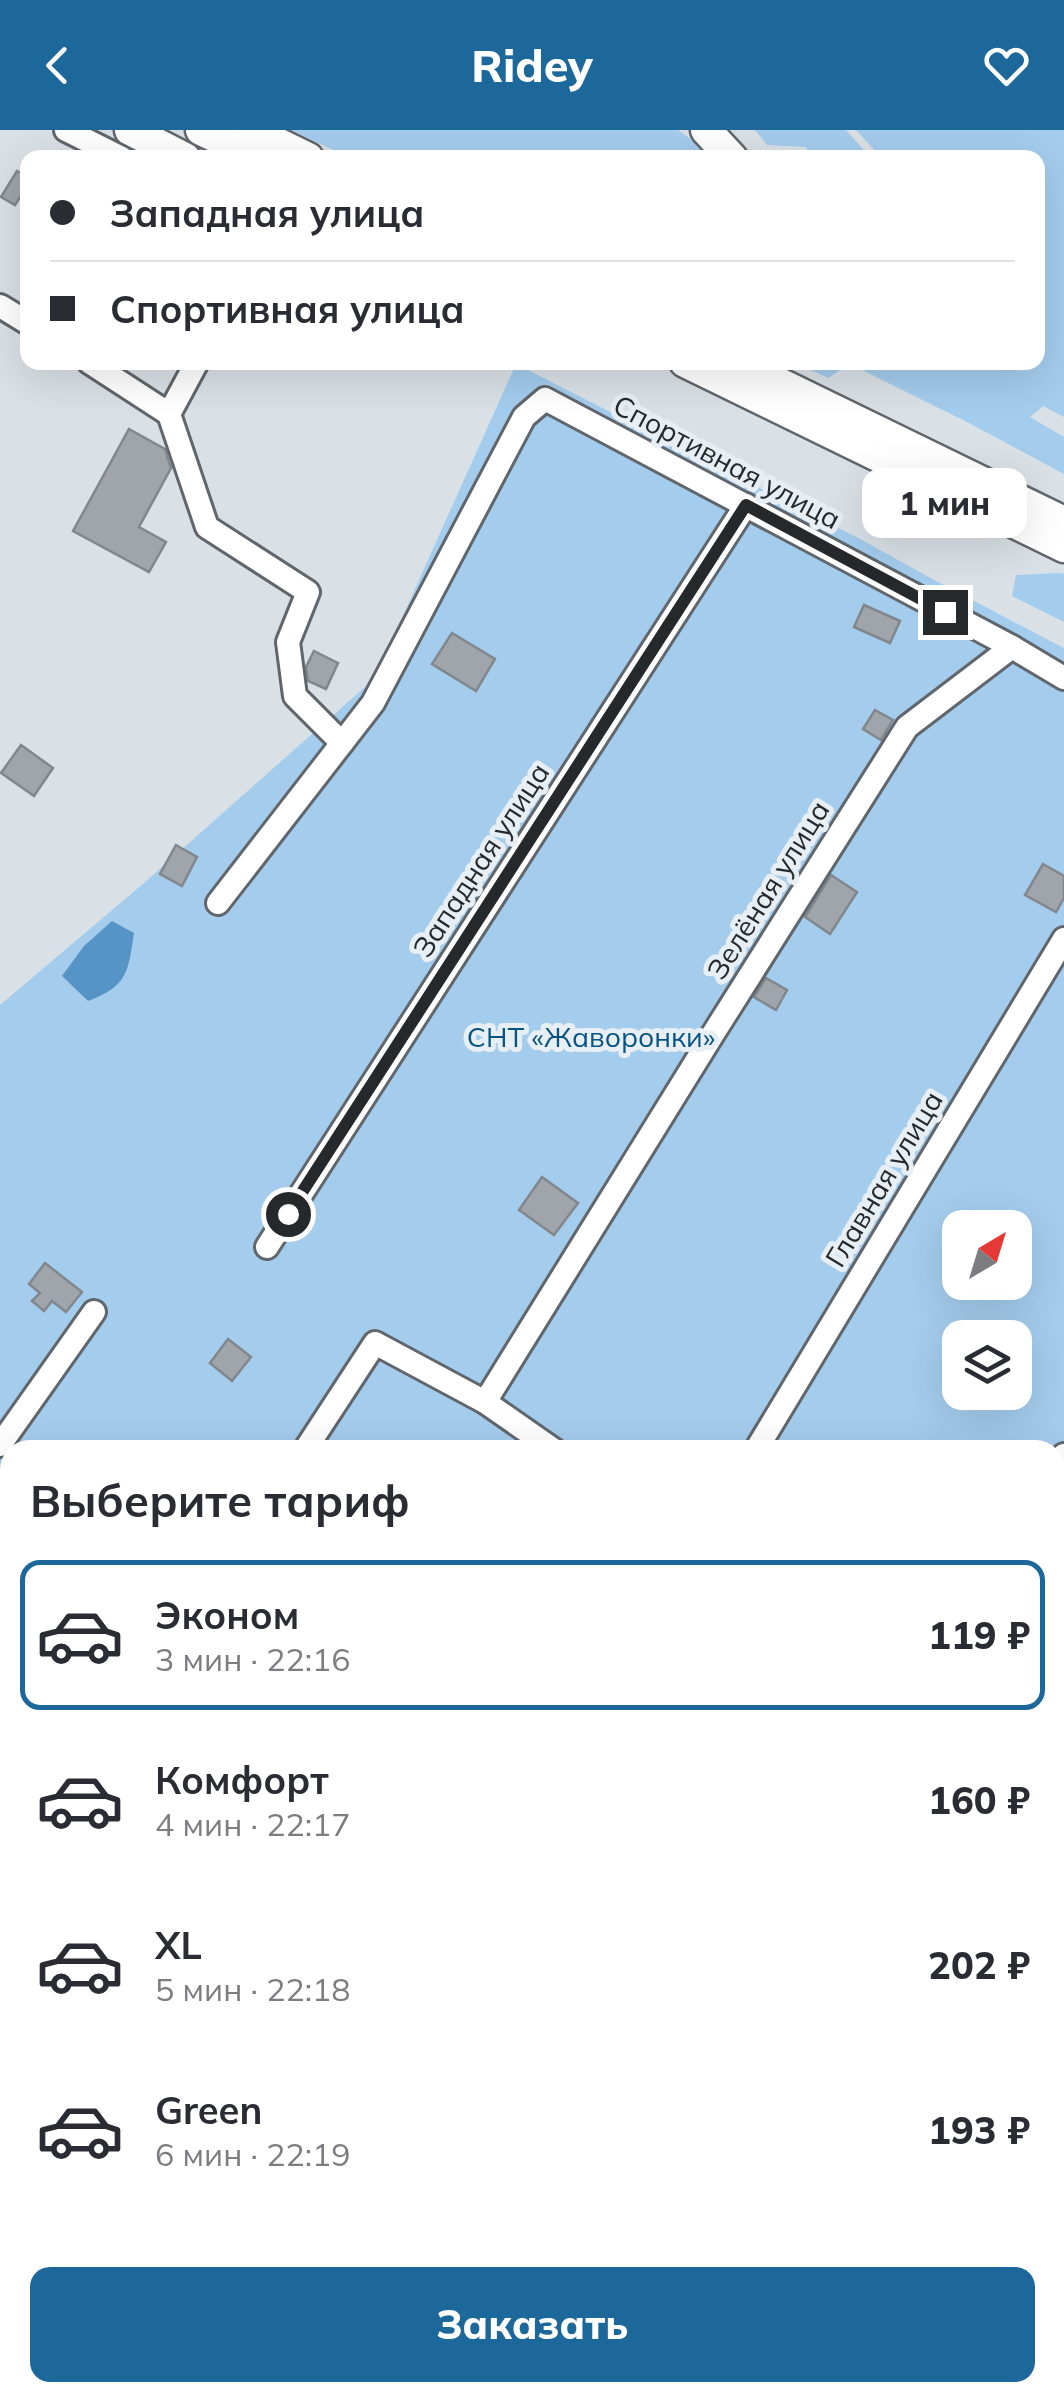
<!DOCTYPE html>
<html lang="ru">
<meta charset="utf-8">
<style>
:root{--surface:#fff;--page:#f7f7f7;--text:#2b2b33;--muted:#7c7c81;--line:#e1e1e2;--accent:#1d689b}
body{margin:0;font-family:Mulish,sans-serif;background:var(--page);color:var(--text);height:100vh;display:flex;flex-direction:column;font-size:38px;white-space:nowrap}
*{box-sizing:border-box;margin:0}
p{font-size:32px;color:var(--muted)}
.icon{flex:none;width:55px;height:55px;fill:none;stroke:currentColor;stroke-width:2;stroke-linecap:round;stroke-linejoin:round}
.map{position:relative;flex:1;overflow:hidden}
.details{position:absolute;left:0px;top:1310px;width:1065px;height:962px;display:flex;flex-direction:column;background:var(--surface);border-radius:30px 30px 0 0;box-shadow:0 10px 40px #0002}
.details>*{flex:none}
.hud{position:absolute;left:20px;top:20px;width:1025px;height:220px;border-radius:20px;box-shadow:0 10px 40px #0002;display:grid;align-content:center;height:220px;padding:0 30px;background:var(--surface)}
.needle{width:65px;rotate:38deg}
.buttons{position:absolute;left:942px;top:1080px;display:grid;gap:20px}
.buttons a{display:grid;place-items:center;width:90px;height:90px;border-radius:20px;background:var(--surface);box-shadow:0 10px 40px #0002;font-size:50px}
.end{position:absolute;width:45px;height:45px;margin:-22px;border:12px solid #26292b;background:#fff;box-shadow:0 0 0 5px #fff}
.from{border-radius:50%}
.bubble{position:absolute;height:70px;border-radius:20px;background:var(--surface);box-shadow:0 10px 40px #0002;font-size:32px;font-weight:800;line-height:70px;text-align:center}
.hud b{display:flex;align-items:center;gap:35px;height:95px;font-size:38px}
.hud b+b{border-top:2px solid var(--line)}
.hud i{width:25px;height:25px;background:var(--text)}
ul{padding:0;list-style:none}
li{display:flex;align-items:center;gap:30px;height:150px;margin:0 20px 15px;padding:0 10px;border:5px solid transparent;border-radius:20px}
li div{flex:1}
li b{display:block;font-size:38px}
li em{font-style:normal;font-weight:800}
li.on{border-color:var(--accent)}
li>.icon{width:90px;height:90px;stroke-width:1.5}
h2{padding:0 30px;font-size:45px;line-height:120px}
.primary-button{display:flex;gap:20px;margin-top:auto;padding:20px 30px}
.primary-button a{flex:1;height:115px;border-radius:20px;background:var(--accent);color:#fff;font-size:40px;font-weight:800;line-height:115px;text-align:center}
header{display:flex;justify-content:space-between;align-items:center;height:130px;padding:0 30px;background:var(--accent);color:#fff;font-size:45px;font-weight:800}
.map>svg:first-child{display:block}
</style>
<header><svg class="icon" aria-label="back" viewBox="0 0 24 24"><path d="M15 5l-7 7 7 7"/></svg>Ridey<svg class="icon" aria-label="heart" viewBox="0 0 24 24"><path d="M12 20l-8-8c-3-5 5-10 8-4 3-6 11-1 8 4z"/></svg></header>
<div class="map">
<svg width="1064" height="2272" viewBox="0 0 1064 2272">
<rect width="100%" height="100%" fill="#dae1e6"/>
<g fill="#a4cced" fill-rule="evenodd">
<path d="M291,0H678L716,27H348Z"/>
<path d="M755,0H846L870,27H810L806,17L767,15Z"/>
<path d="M856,0H1064V287L1043,276L1030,287L1064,307V344L969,293L862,240L863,232H1038V28L879,27V25Z"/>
<path d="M796,233L851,232V233L828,248Z"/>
<path d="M516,234L862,410L936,451L1064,518V1567L1055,1574V1320H10V2262H383V2272H0V875L144,753L375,548ZM960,1098H1015V1152H960ZM960,1208H1015V1262H960Z"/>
<path d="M1060,443L1064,444V492L1012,466L1016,445Z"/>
</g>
<path fill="#5694c5" d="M112,791L134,803C128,842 128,856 88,871L62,846L84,816Z"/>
<g fill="#9fa5ab" stroke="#81878c" stroke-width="2.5">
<path d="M17,41L28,47V55L15,75L1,67Z"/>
<path d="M129,299L165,319L171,338L139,397L166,412L149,442L73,401Z"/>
<path d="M864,475L900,491L890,513L854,497Z"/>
<path d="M452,503L495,529L476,561L432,534Z"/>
<path d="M314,521L338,533L326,559L308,551L306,537Z"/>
<path d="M875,580L893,590L881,610L863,599Z"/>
<path d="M21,615L53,638L34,666L1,643Z"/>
<path d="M176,715L197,727L182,756L160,744Z"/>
<path d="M1043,734L1064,746V768L1056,782L1025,765Z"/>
<path d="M831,745L857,762L830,804L805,787Z"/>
<path d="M766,848L787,860L776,880L754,867Z"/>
<path d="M542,1047L578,1073L554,1105L519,1080Z"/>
<path d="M45,1133L82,1162L66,1182L52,1171L44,1181L32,1171L40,1163L29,1154Z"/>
<path d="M228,1209L251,1227L232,1251L210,1233Z"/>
</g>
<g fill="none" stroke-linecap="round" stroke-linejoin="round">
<g stroke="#60666b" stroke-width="28">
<g id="minor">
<path d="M66,0L122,28"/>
<path d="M0,176L28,193"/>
<path d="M89,232L169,284L207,397L308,462L288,512L295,566L342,613"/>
<path d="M169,284L197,232"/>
<path d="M218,773L373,573L524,287L545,269L1012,517L1064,548"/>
<path d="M267,1117L746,375"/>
<path d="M485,1272L713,904L907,597L1012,517"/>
<path d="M0,1315L94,1182"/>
<path d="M305,1320L375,1213L485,1272L554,1320"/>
<path d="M756,1320L1064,809"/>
<path d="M1055,1340L1064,1325"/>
<path d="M0,1565H10"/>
<path d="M1055,1669L1064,1660"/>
<path d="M0,1722L10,1723"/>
<path d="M0,1964L10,1965"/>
<path d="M0,2221L10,2222"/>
<path d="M374,2262L375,2272"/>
<path d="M406,2262V2272"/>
</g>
</g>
<g stroke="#60666b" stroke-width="35">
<g id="major">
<path d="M130,0L185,28"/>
<path d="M201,0L259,28"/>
<path d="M251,0L308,28"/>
<path d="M706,0L732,28"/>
<path d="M685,232L1064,417"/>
<path d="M736,232L1064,392"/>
</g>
</g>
<use href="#minor" stroke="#fff" stroke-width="22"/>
<use href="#major" stroke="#fff" stroke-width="30"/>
</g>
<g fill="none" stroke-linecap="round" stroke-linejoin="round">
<path stroke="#26292b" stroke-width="12" d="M288,1084L746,375L945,482"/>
</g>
<g text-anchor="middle" stroke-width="10" stroke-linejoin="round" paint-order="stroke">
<g font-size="28" fill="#26292b" stroke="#e7eef4">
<text transform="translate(727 332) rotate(28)" y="10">Спортивная улица</text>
<text transform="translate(481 730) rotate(-57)" y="10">Западная улица</text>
<text transform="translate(768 760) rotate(-58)" y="10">Зелёная улица</text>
<text transform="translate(884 1049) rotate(-59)" y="10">Главная улица</text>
</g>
<g font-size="28" fill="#075483" stroke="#e7eef4">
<text x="591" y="917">СНТ «Жаворонки»</text>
</g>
</g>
</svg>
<div class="buttons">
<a><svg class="needle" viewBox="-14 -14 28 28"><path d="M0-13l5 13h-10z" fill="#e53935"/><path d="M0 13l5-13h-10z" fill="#7c7c81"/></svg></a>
<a><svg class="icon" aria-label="layers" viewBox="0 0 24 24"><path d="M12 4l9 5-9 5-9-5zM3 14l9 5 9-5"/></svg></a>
</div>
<i class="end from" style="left:288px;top:1084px"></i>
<i class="end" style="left:945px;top:482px"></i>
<div class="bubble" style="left:862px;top:338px;width:165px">1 мин</div>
<div class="hud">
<b><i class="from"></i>Западная улица</b>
<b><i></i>Спортивная улица</b>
</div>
<section class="details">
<h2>Выберите тариф</h2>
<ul>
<li class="on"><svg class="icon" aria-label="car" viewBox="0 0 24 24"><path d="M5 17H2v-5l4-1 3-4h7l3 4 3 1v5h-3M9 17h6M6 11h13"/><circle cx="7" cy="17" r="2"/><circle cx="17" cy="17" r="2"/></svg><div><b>Эконом</b><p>3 мин · 22:16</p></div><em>119 ₽</em></li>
<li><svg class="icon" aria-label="car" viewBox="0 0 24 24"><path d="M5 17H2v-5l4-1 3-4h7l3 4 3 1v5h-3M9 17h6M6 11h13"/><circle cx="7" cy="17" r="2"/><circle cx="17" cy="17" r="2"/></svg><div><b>Комфорт</b><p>4 мин · 22:17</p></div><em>160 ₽</em></li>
<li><svg class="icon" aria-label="car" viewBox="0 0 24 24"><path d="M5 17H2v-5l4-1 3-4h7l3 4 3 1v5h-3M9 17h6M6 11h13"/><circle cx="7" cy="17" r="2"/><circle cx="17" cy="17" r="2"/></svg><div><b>XL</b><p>5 мин · 22:18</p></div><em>202 ₽</em></li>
<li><svg class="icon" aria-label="car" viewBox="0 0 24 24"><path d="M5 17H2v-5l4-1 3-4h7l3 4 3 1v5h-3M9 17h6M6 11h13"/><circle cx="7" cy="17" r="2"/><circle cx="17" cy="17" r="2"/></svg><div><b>Green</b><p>6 мин · 22:19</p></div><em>193 ₽</em></li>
</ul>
<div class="primary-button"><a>Заказать</a></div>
</section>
</div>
